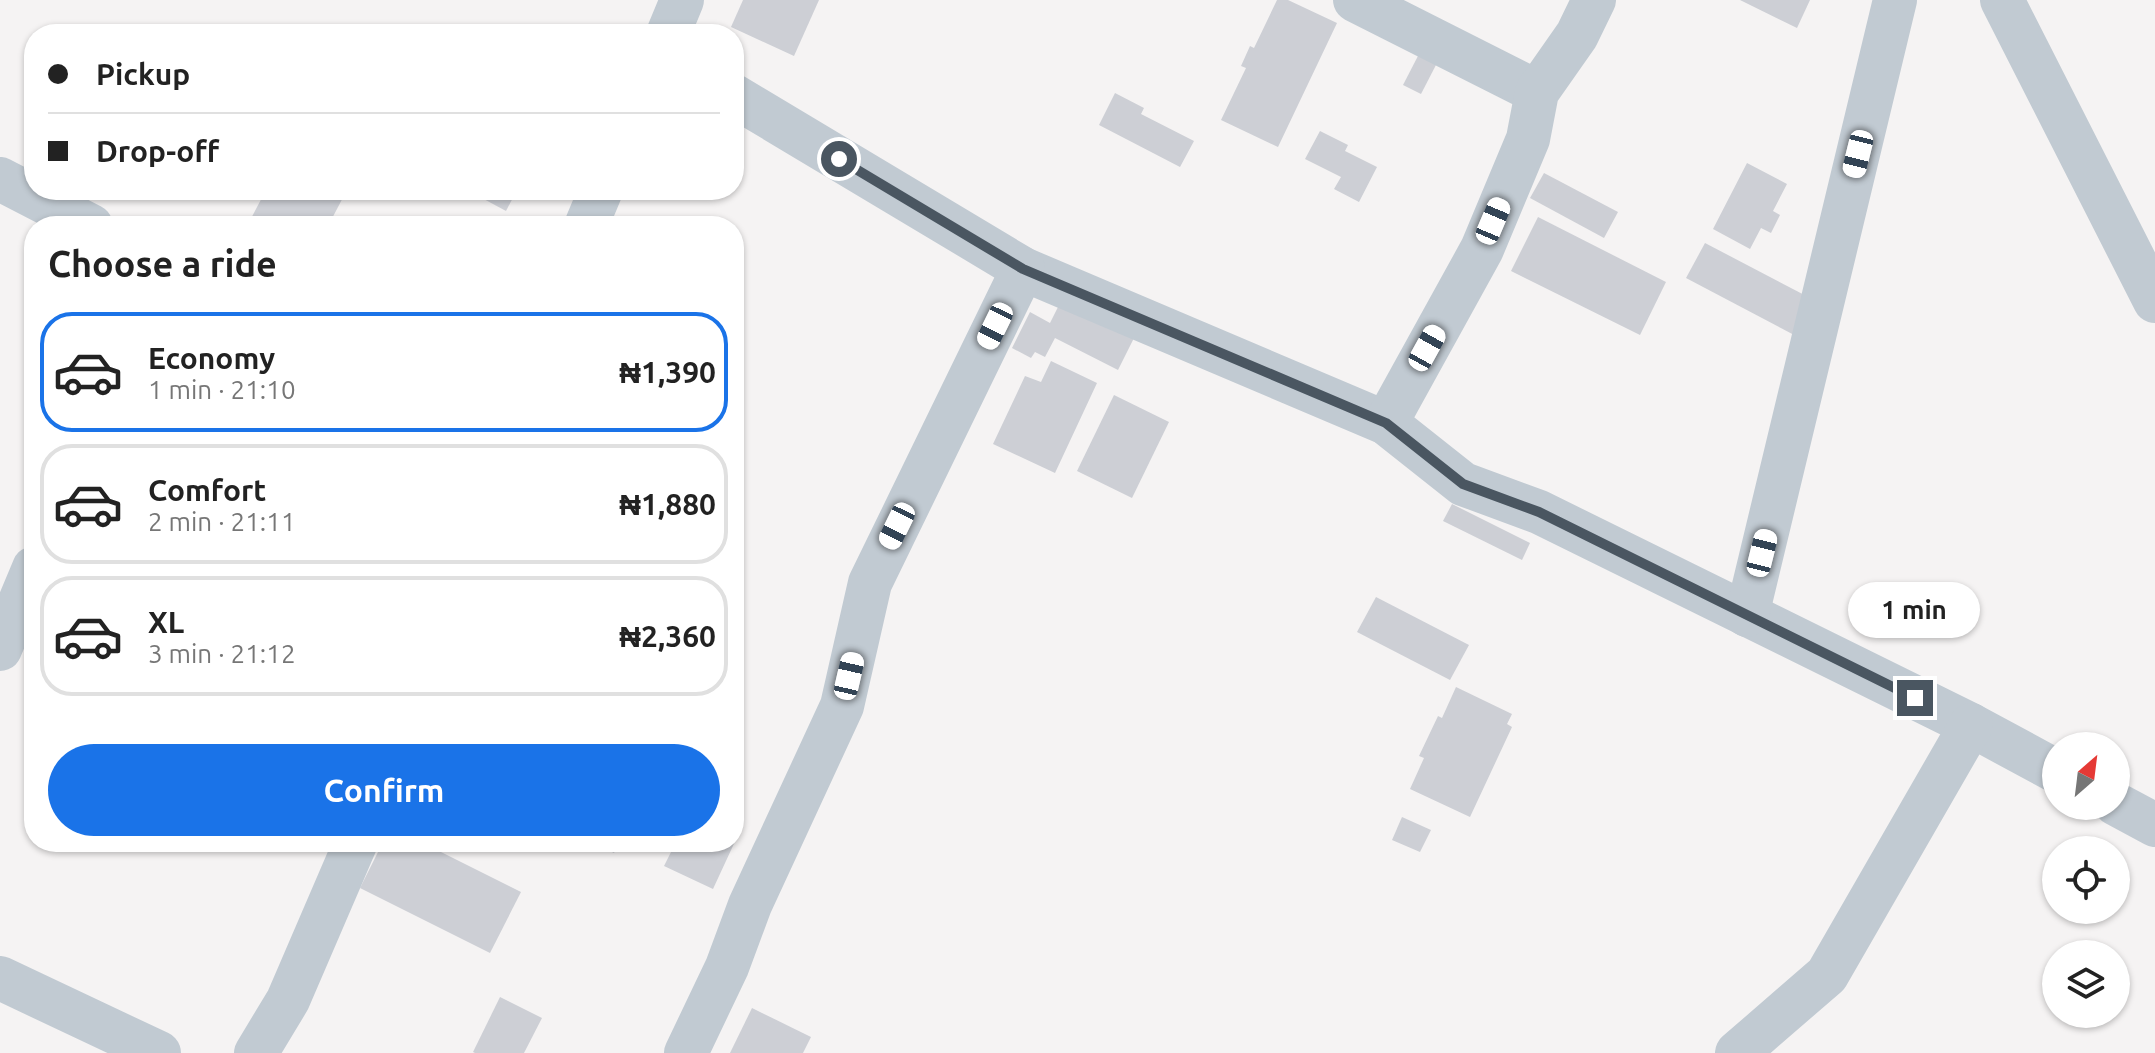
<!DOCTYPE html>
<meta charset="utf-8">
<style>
:root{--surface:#fff;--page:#f2f2f2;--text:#222;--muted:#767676;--line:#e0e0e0;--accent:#1a73e8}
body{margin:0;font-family:Ubuntu,sans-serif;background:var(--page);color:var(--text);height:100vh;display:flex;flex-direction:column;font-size:30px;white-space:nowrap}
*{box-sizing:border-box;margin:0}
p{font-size:26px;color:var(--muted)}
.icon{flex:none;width:44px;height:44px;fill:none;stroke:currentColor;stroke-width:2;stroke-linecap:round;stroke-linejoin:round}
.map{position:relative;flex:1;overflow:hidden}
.panel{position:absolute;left:24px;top:216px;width:720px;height:636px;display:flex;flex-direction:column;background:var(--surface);border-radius:32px;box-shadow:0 2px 6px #0004}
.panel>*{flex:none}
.top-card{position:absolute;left:24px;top:24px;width:720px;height:176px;border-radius:32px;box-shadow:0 2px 6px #0004;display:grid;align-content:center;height:176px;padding:0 24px;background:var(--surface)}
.needle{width:52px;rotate:28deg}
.fabs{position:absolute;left:2042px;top:732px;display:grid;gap:16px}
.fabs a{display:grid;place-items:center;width:88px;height:88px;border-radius:50%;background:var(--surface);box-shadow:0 2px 6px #0004;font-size:40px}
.end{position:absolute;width:36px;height:36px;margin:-18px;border:10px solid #4a5661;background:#fff;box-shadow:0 0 0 4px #fff}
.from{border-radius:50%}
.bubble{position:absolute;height:56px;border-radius:28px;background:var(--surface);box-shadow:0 2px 6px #0004;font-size:26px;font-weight:700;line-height:56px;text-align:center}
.car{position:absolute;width:24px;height:48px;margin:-24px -12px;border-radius:10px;box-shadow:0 0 6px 2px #0007;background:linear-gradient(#fff 24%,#345 0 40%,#fff 0 76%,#345 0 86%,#fff 0)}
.top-card b{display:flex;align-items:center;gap:28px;height:76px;font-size:30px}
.top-card b+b{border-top:2px solid var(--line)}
.top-card i{width:20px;height:20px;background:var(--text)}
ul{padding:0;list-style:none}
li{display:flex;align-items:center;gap:24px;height:120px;margin:0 16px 12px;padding:0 8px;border:4px solid var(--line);border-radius:32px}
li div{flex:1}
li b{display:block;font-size:30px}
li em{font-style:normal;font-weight:700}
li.on{border-color:var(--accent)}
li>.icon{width:72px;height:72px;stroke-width:1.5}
h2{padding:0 24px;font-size:36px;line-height:96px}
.button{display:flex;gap:16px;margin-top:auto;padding:16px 24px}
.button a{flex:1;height:92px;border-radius:48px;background:var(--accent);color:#fff;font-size:32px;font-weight:700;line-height:92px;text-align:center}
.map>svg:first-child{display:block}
</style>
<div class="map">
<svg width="2155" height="1053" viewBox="0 0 2155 1053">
<rect width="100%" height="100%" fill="#f5f3f3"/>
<g fill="#cdcfd5">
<path d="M743,0H819L794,56L731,27Z"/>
<path d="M1277,0H1288L1337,23L1278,147L1221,120L1246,68L1241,66L1250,46L1254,48Z"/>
<path d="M1740,0H1810L1797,28Z"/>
<path d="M1419,54L1437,63L1421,94L1403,85Z"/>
<path d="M1115,93L1144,108L1141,114L1194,141L1180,167L1099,125Z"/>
<path d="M1320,131L1348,145L1345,151L1377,167L1359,202L1334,189L1341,177L1305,159Z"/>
<path d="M1747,163L1787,184L1773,211L1780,215L1771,233L1761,228L1750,249L1713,229Z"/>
<path d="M1544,173L1618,212L1604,238L1530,198Z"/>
<path d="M266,190H347L328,226H247Z"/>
<path d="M467,190H517L506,211Z"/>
<path d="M1538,217L1666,282L1640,335L1511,271Z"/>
<path d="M1705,243L1814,300L1796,336L1686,278Z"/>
<path d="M1061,301L1134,338L1118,370L1055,338L1045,357L1035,352L1031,358L1012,348L1030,312L1050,323Z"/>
<path d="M1051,361L1097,383L1055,473L993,444L1025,376L1041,382Z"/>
<path d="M1114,395L1169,422L1132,498L1077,471Z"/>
<path d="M1452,504L1530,543L1522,560L1443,521Z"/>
<path d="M1376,597L1469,645L1450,680L1357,632Z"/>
<path d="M1456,687L1512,714L1507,724L1512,727L1470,817L1410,789L1424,758L1419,756L1438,716L1442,718Z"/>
<path d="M1402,817L1431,830L1420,852L1392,840Z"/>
<path d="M734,833L738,835L713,889L664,866L676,842H734Z"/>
<path d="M383,842H421L521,892L490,953L360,888Z"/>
<path d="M591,842H619L614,853Z"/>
<path d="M500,997L542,1018L524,1053H475L473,1052Z"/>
<path d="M752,1008L811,1037L803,1053H730Z"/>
</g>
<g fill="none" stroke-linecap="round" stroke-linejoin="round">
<g stroke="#c1cad2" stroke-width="44">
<path d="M1355,0L1537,92"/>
<path d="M2002,0L2155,301"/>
<path d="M668,34L682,0"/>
<path d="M734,96L1023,269L1386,423L1463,484L1539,512L1971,725L2056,771"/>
<path d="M0,179L91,226"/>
<path d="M586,226L601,190"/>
<path d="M1386,423L1482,249L1528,139L1537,92L1577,35L1594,0"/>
<path d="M1747,615L1895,0"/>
<path d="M0,649L34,568"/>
<path d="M2116,804L2155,825"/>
<path d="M0,978L159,1053"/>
<path d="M256,1053L288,1000L356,842"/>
<path d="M686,1053L727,967L750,905L842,706L870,583L1023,269"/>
<path d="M1737,1053L1827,975L1971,725"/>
</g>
</g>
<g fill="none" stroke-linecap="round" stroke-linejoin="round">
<path stroke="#4a5661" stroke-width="10" d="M839,159L1023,269L1386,423L1463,484L1539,512L1915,698"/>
</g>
</svg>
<div class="fabs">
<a><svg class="needle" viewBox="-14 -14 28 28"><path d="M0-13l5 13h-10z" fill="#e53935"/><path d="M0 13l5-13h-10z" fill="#767676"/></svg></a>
<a><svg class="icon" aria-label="locate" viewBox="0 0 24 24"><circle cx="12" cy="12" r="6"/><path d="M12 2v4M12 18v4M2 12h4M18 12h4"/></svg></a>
<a><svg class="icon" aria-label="layers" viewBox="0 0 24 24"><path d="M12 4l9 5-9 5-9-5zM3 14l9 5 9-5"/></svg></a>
</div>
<i class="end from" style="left:839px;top:159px"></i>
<i class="end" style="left:1915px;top:698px"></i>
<div class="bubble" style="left:1848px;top:582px;width:132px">1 min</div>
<i class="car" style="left:1858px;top:154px;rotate:194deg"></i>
<i class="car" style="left:1493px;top:221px;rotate:23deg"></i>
<i class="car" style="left:995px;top:326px;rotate:206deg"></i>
<i class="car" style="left:1427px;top:348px;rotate:29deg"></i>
<i class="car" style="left:897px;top:526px;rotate:206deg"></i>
<i class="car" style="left:1762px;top:553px;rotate:14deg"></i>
<i class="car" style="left:849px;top:676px;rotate:13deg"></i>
<div class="top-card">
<b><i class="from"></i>Pickup</b>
<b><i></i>Drop-off</b>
</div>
<section class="panel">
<h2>Choose a ride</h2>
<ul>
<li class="on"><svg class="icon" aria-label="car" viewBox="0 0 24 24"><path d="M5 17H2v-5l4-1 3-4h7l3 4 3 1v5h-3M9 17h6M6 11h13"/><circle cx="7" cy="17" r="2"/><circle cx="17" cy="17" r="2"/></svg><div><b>Economy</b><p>1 min · 21:10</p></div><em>₦1,390</em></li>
<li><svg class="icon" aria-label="car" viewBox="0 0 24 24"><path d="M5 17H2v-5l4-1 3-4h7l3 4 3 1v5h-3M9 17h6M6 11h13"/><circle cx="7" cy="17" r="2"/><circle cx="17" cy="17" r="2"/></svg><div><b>Comfort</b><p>2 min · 21:11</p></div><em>₦1,880</em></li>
<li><svg class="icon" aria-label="car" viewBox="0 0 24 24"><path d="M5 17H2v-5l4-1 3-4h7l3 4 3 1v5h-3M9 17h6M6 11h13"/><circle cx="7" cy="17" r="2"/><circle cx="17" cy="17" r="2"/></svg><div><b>XL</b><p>3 min · 21:12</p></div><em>₦2,360</em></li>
</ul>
<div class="button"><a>Confirm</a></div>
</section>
</div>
